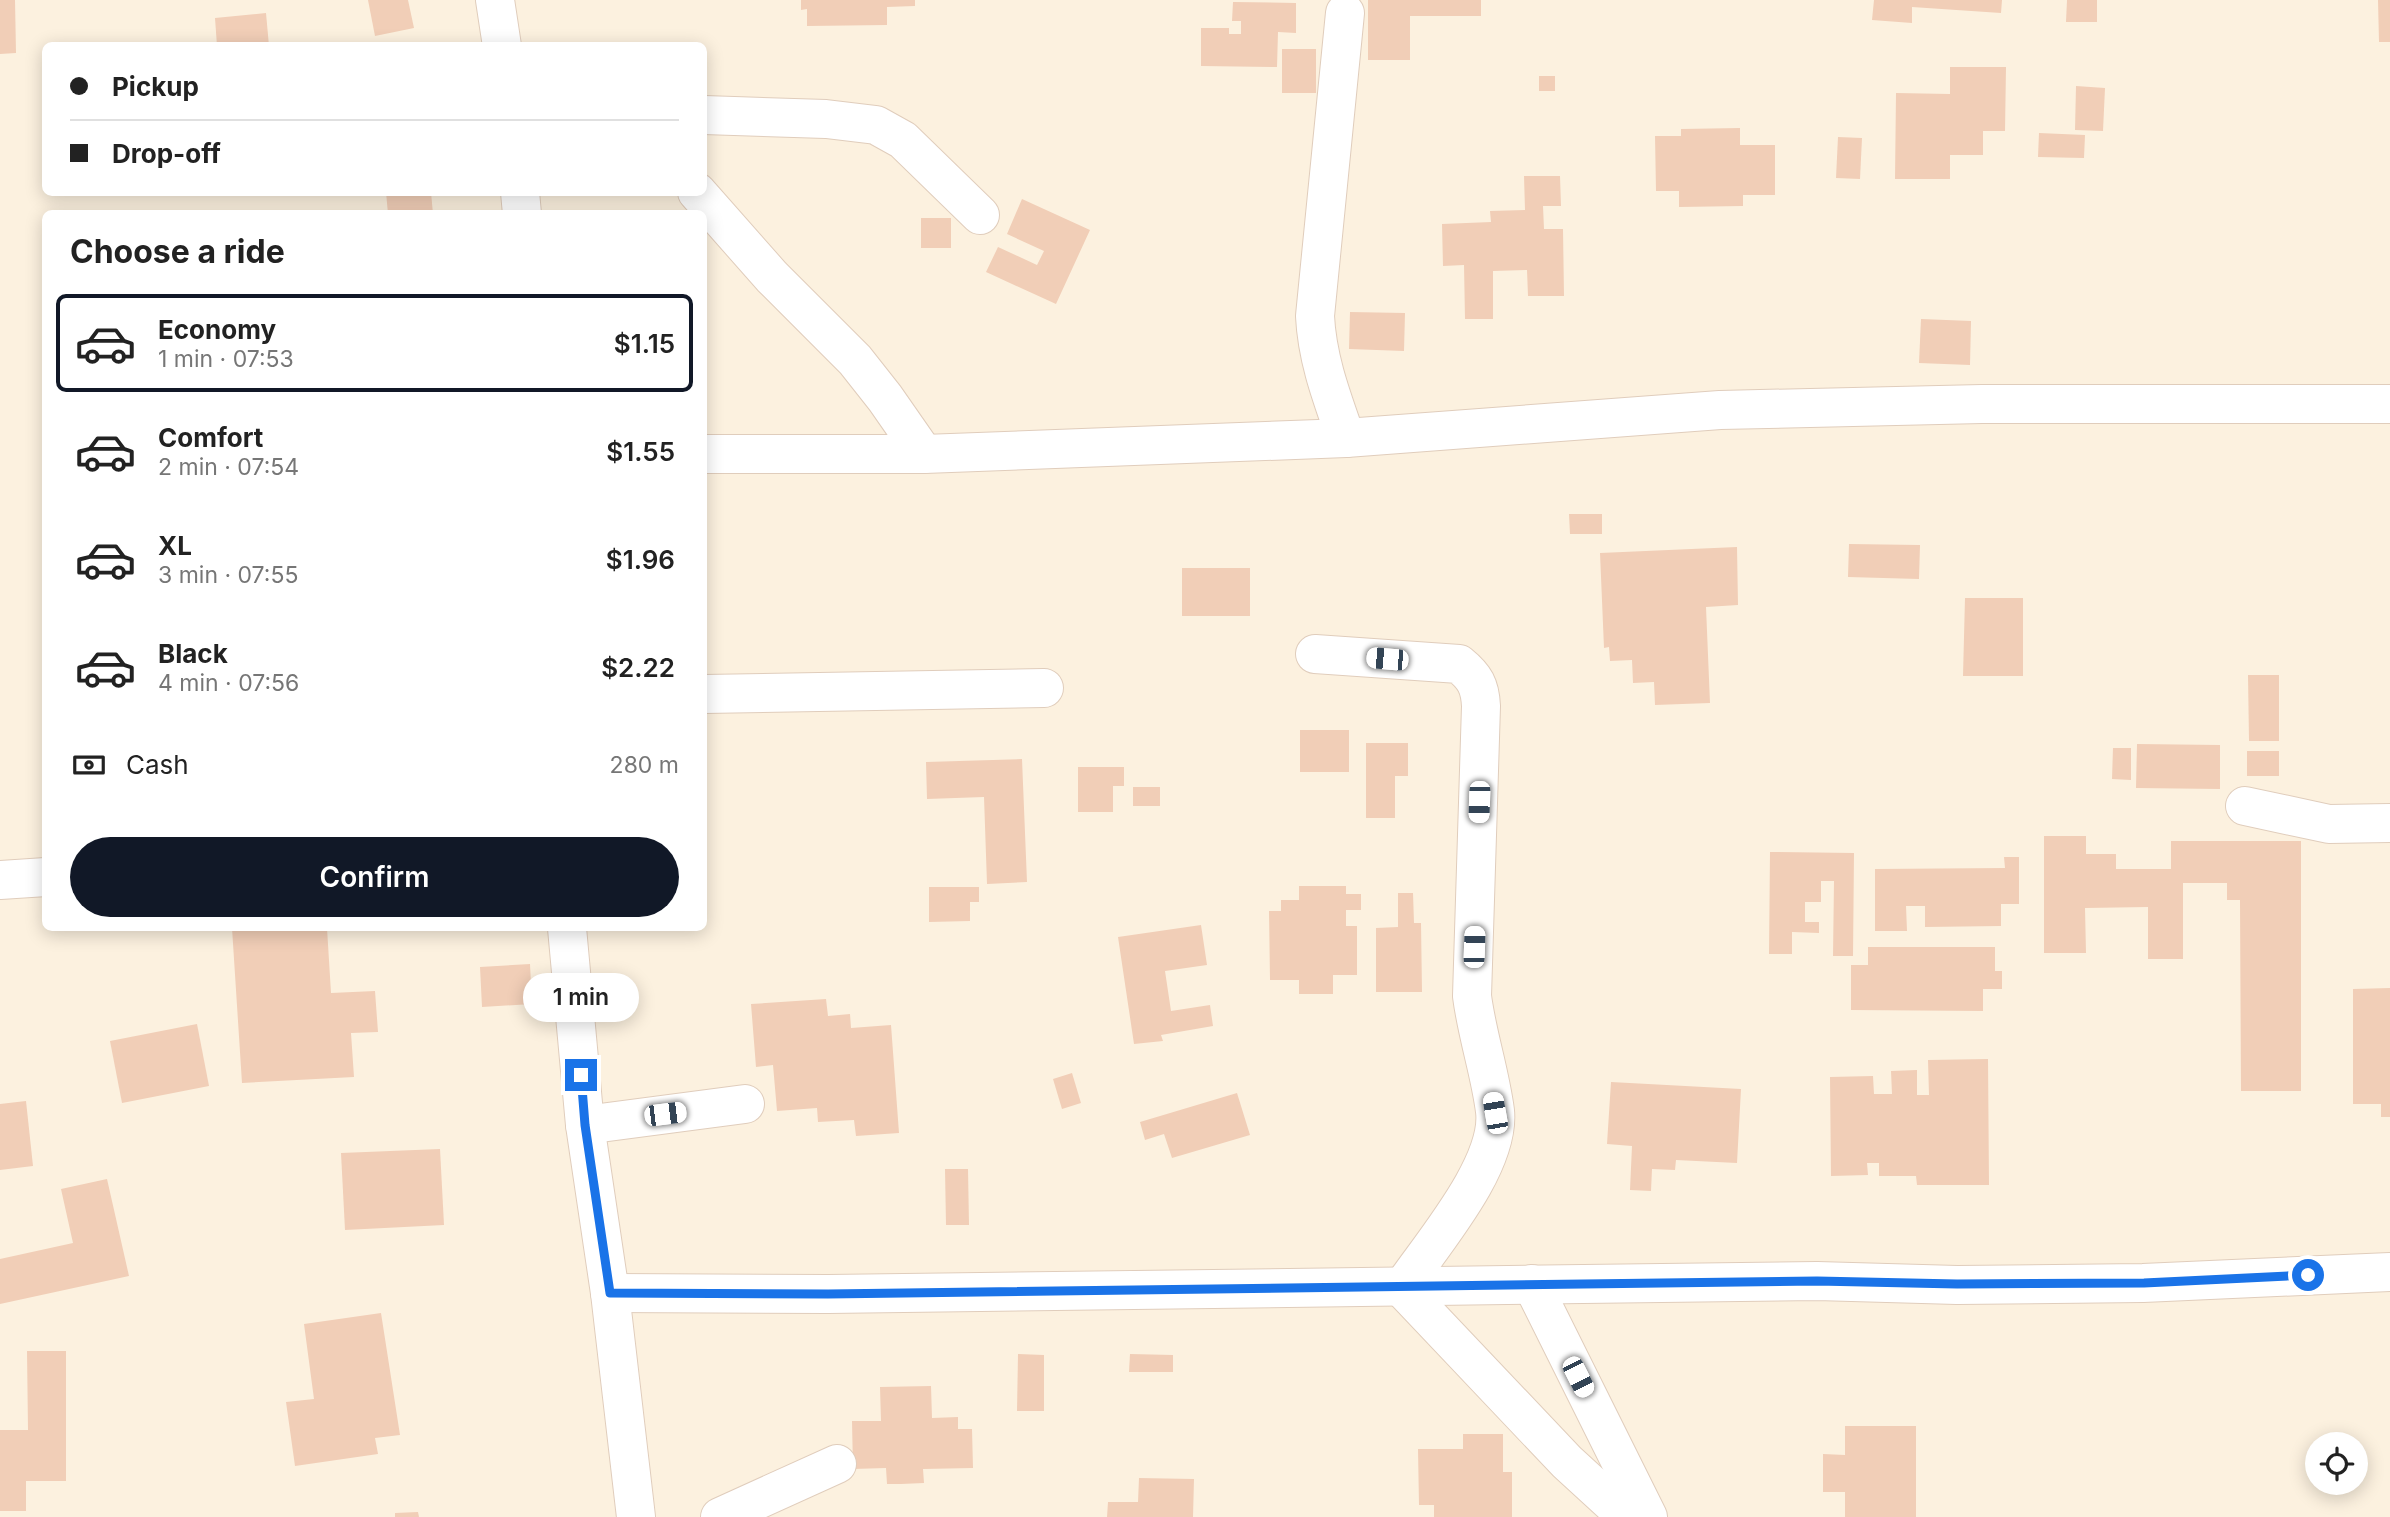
<!DOCTYPE html>
<meta charset="utf-8">
<style>
:root{--surface:#fff;--page:#f6f6f6;--text:#222;--muted:#767676;--line:#e0e0e0;--accent:#111827}
body{margin:0;font-family:Inter,sans-serif;background:var(--page);color:var(--text);height:100vh;display:flex;flex-direction:column;font-size:26px;white-space:nowrap}
*{box-sizing:border-box;margin:0}
p{font-size:23px;color:var(--muted)}
.icon{flex:none;width:38px;height:38px;fill:none;stroke:currentColor;stroke-width:2;stroke-linecap:round;stroke-linejoin:round}
.map{position:relative;flex:1;overflow:hidden}
.panel{position:absolute;left:42px;top:210px;width:665px;height:721px;display:flex;flex-direction:column;background:var(--surface);border-radius:10px;box-shadow:0 4px 18px #0003}
.panel>*{flex:none}
.top-card{position:absolute;left:42px;top:42px;width:665px;height:154px;border-radius:10px;box-shadow:0 4px 18px #0003;display:grid;align-content:center;height:154px;padding:0 28px;background:var(--surface)}
.fabs{position:absolute;left:2305px;top:1432px;display:grid;gap:14px}
.fabs a{display:grid;place-items:center;width:63px;height:63px;border-radius:50%;background:var(--surface);box-shadow:0 4px 18px #0003;font-size:35px}
.end{position:absolute;width:32px;height:32px;margin:-16px;border:9px solid #1a73e8;background:#fff;box-shadow:0 0 0 4px #fff}
.from{border-radius:50%}
.bubble{position:absolute;height:49px;border-radius:24px;background:var(--surface);box-shadow:0 4px 18px #0003;font-size:23px;font-weight:600;line-height:49px;text-align:center}
.car{position:absolute;width:21px;height:42px;margin:-21px -10px;border-radius:9px;box-shadow:0 0 5px 2px #0007;background:linear-gradient(#fff 24%,#345 0 40%,#fff 0 76%,#345 0 86%,#fff 0)}
.top-card b{display:flex;align-items:center;gap:24px;height:66px;font-size:26px}
.top-card b+b{border-top:2px solid var(--line)}
.top-card i{width:18px;height:18px;background:var(--text)}
ul{padding:0;list-style:none}
li{display:flex;align-items:center;gap:21px;height:98px;margin:0 14px 10px;padding:0 14px;border:4px solid transparent;border-radius:10px}
li div{flex:1}
li b{display:block;font-size:26px}
li em{font-style:normal;font-weight:600}
li.current{border-color:var(--accent)}
li>.icon{width:63px;height:63px;stroke-width:1.5}
h2{padding:0 28px;font-size:32px;line-height:84px}
.pay{display:flex;align-items:center;gap:18px;height:77px;padding:0 28px;font-size:26px}
.pay p{margin-inline-start:auto}
.button{display:flex;gap:14px;margin-top:auto;padding:14px 28px}
.button a{flex:1;height:80px;border-radius:42px;background:var(--accent);color:#fff;font-size:28px;font-weight:600;line-height:80px;text-align:center}
.map>svg:first-child{display:block}
</style>
<div class="map">
<svg width="2390" height="1517" viewBox="0 0 2390 1517">
<rect width="100%" height="100%" fill="#fcf1df"/>
<g fill="#f1ceb7">
<path d="M0,0H15L16,53L0,54Z"/>
<path d="M368,0H408L414,28L375,36Z"/>
<path d="M801,0H915V6L887,7V25L807,26V9L801,10Z"/>
<path d="M1368,0H1481V16H1410V60H1368Z"/>
<path d="M1874,0H2002L2001,13L1912,7V23L1872,20Z"/>
<path d="M2067,0H2097V22H2066Z"/>
<path d="M2378,0H2390V42H2379Z"/>
<path d="M1233,2L1296,3V33L1278,32L1277,67L1201,66V28H1229V34H1241V21H1232Z"/>
<path d="M266,13L269,46H217L215,18Z"/>
<rect x="1282" y="49" width="34" height="44"/>
<path d="M1950,67H2006L2005,131H1983V155H1950V179H1895L1896,93L1950,94Z"/>
<rect x="1539" y="76" width="16" height="15"/>
<path d="M2076,86L2105,88L2103,131L2075,130Z"/>
<path d="M1740,128V145H1775V195H1743V206L1679,207V191H1656L1655,136H1681V129Z"/>
<path d="M2039,133L2085,135L2084,158L2038,157Z"/>
<path d="M1838,137L1862,138L1860,179L1836,178Z"/>
<path d="M1524,176H1560L1561,206H1543L1544,229H1563L1564,296H1528L1527,270L1493,271V319H1465L1464,265L1443,266L1442,224L1491,222L1490,211L1525,210Z"/>
<path d="M386,192H431L433,214H388Z"/>
<path d="M1022,199L1090,230L1056,304L986,272L998,247L1037,265L1044,251L1007,234Z"/>
<rect x="921" y="218" width="30" height="30"/>
<path d="M1350,312L1405,313L1404,351L1349,349Z"/>
<path d="M1921,319L1971,321L1970,365L1919,363Z"/>
<path d="M1569,514H1602V534H1570Z"/>
<path d="M1849,544L1920,545L1919,579L1848,577Z"/>
<path d="M1737,547L1738,605L1706,607L1710,703L1655,705L1654,682L1633,683L1632,660L1610,661L1609,647L1604,648L1600,553Z"/>
<rect x="1182" y="568" width="68" height="48"/>
<path d="M1965,598H2023V676H1963Z"/>
<path d="M2248,675H2279V741H2249Z"/>
<rect x="1300" y="730" width="49" height="42"/>
<path d="M1366,743H1408V776H1395V818H1366Z"/>
<path d="M2137,744L2220,745V789L2136,788Z"/>
<path d="M2113,748H2131V780L2112,779Z"/>
<rect x="2247" y="751" width="32" height="25"/>
<path d="M1022,759L1027,882L987,884L984,797L927,799L926,762Z"/>
<path d="M1078,767H1124V786H1113V812H1078Z"/>
<rect x="1133" y="787" width="27" height="19"/>
<path d="M2044,836H2086V854H2116V869H2171V841H2301V1091H2241L2240,900H2227V883H2183V959H2148V907L2085,908L2086,953H2044Z"/>
<path d="M1770,852L1854,853L1853,956H1833L1834,881H1821V902H1805V922H1819V933L1792,932V954H1769Z"/>
<path d="M2004,857H2019V904H2001V926L1925,927V906H1906L1907,931H1875V869L2005,868Z"/>
<path d="M1299,886H1346V894H1361V910H1346V926H1357V975H1333V994H1299V980H1270L1269,911H1281V900H1299Z"/>
<path d="M929,887H979V902H970V921L929,922Z"/>
<path d="M1398,893H1413L1414,923H1421L1422,992H1376V928L1398,927Z"/>
<path d="M1201,925L1207,965L1165,971L1171,1011L1210,1005L1213,1026L1161,1035L1163,1041L1134,1044L1118,937Z"/>
<path d="M232,928H327L331,993L375,991L378,1032L351,1033L354,1077L242,1083Z"/>
<path d="M1868,947H1995V971H2002V989H1983V1011L1851,1010V965H1868Z"/>
<path d="M530,964L532,1004L482,1007L480,967Z"/>
<path d="M2390,988V1117H2381V1104H2353V989Z"/>
<path d="M826,999L828,1016L850,1014L851,1028L891,1025L899,1133L856,1136L854,1120L818,1122L817,1108L777,1111L773,1065L756,1067L751,1004Z"/>
<path d="M197,1024L209,1086L122,1103L110,1041Z"/>
<path d="M1988,1059L1989,1185H1917L1916,1176H1879V1163H1867L1868,1175L1831,1176L1830,1077L1873,1076L1874,1094H1892L1891,1071L1917,1070V1095H1929L1928,1060Z"/>
<path d="M1072,1073L1081,1103L1062,1109L1053,1079Z"/>
<path d="M1611,1082L1741,1089L1737,1163L1676,1160L1675,1170L1652,1169L1651,1191L1630,1190L1632,1146L1607,1144Z"/>
<path d="M1237,1093L1250,1135L1172,1158L1164,1134L1145,1140L1140,1122Z"/>
<path d="M26,1101L33,1166L0,1170V1104Z"/>
<path d="M440,1149L444,1225L345,1230L341,1153Z"/>
<path d="M945,1169H968L969,1225H946Z"/>
<path d="M107,1179L129,1276L0,1304V1259L73,1243L61,1189Z"/>
<path d="M381,1313L400,1435L375,1438L378,1454L295,1466L286,1402L314,1399L304,1324Z"/>
<path d="M27,1351H66V1481H26V1511H0V1430H28Z"/>
<path d="M1018,1354L1044,1355V1411H1017Z"/>
<path d="M1130,1354L1173,1355V1372H1129Z"/>
<path d="M931,1386L932,1418L958,1417V1429H972L973,1468L923,1469L924,1483L901,1484H887L886,1468L853,1469L852,1421H881L880,1387Z"/>
<path d="M1845,1426H1916V1517H1845V1492H1823V1454L1845,1455Z"/>
<path d="M1463,1434H1503V1472H1512V1517H1434V1505H1419L1418,1449H1463Z"/>
<path d="M1139,1478L1194,1479L1193,1517H1107L1108,1502H1138Z"/>
<path d="M418,1512L419,1517H395V1513Z"/>
</g>
<g fill="none" stroke-linecap="round" stroke-linejoin="round">
<g stroke="#e0cdbc" stroke-width="40">
<g id="minor">
<path d="M495,0L502,46"/>
<path d="M1345,13L1315,316C1317,359 1332,398 1346,438"/>
<path d="M704,115L826,119L876,125L903,140L980,215"/>
<path d="M520,192L522,214"/>
<path d="M697,192L772,277L855,360L885,398L924,454"/>
<path d="M704,454H924L1346,438L1720,410L1982,404H2390"/>
<path d="M1315,654L1459,664C1475,677 1480,686 1481,706L1472,996C1477,1035 1490,1072 1495,1111C1501,1165 1432,1244 1402,1288L1567,1462L1627,1517"/>
<path d="M704,694L1044,688"/>
<path d="M2245,806L2329,824L2390,823"/>
<path d="M0,880L46,877"/>
<path d="M567,928L585,1125L610,1293L636,1517"/>
<path d="M585,1125L745,1104"/>
<path d="M1532,1284L1648,1517"/>
<path d="M610,1293L828,1294L1817,1281L1957,1285L2143,1283L2390,1272"/>
<path d="M720,1517L837,1464"/>
</g>
</g>
<use href="#minor" stroke="#fff" stroke-width="38"/>
</g>
<g fill="none" stroke-linecap="round" stroke-linejoin="round">
<path stroke="#1a73e8" stroke-width="9" d="M581,1075L585,1125L610,1293L828,1294L1817,1281L1957,1284L2144,1283L2308,1275"/>
</g>
</svg>
<div class="fabs">
<a><svg class="icon" aria-label="locate" viewBox="0 0 24 24"><circle cx="12" cy="12" r="6"/><path d="M12 2v4M12 18v4M2 12h4M18 12h4"/></svg></a>
</div>
<i class="end from" style="left:2308px;top:1275px"></i>
<i class="end" style="left:581px;top:1075px"></i>
<div class="bubble" style="left:523px;top:973px;width:116px">1 min</div>
<i class="car" style="left:1387px;top:659px;rotate:275deg"></i>
<i class="car" style="left:1479px;top:802px;rotate:182deg"></i>
<i class="car" style="left:1474px;top:947px;rotate:2deg"></i>
<i class="car" style="left:1495px;top:1113px;rotate:350deg"></i>
<i class="car" style="left:665px;top:1114px;rotate:83deg"></i>
<i class="car" style="left:1578px;top:1377px;rotate:153deg"></i>
<div class="top-card">
<b><i class="from"></i>Pickup</b>
<b><i></i>Drop-off</b>
</div>
<section class="panel">
<h2>Choose a ride</h2>
<ul>
<li class="current"><svg class="icon" aria-label="car" viewBox="0 0 24 24"><path d="M5 17H2v-5l4-1 3-4h7l3 4 3 1v5h-3M9 17h6M6 11h13"/><circle cx="7" cy="17" r="2"/><circle cx="17" cy="17" r="2"/></svg><div><b>Economy</b><p>1 min · 07:53</p></div><em>$1.15</em></li>
<li><svg class="icon" aria-label="car" viewBox="0 0 24 24"><path d="M5 17H2v-5l4-1 3-4h7l3 4 3 1v5h-3M9 17h6M6 11h13"/><circle cx="7" cy="17" r="2"/><circle cx="17" cy="17" r="2"/></svg><div><b>Comfort</b><p>2 min · 07:54</p></div><em>$1.55</em></li>
<li><svg class="icon" aria-label="car" viewBox="0 0 24 24"><path d="M5 17H2v-5l4-1 3-4h7l3 4 3 1v5h-3M9 17h6M6 11h13"/><circle cx="7" cy="17" r="2"/><circle cx="17" cy="17" r="2"/></svg><div><b>XL</b><p>3 min · 07:55</p></div><em>$1.96</em></li>
<li><svg class="icon" aria-label="car" viewBox="0 0 24 24"><path d="M5 17H2v-5l4-1 3-4h7l3 4 3 1v5h-3M9 17h6M6 11h13"/><circle cx="7" cy="17" r="2"/><circle cx="17" cy="17" r="2"/></svg><div><b>Black</b><p>4 min · 07:56</p></div><em>$2.22</em></li>
</ul>
<div class="pay"><svg class="icon" aria-label="cash" viewBox="0 0 24 24"><path d="M3 7h18v10H3z"/><circle cx="12" cy="12" r="2"/></svg>Cash<p>280 m</p></div>
<div class="button"><a>Confirm</a></div>
</section>
</div>
